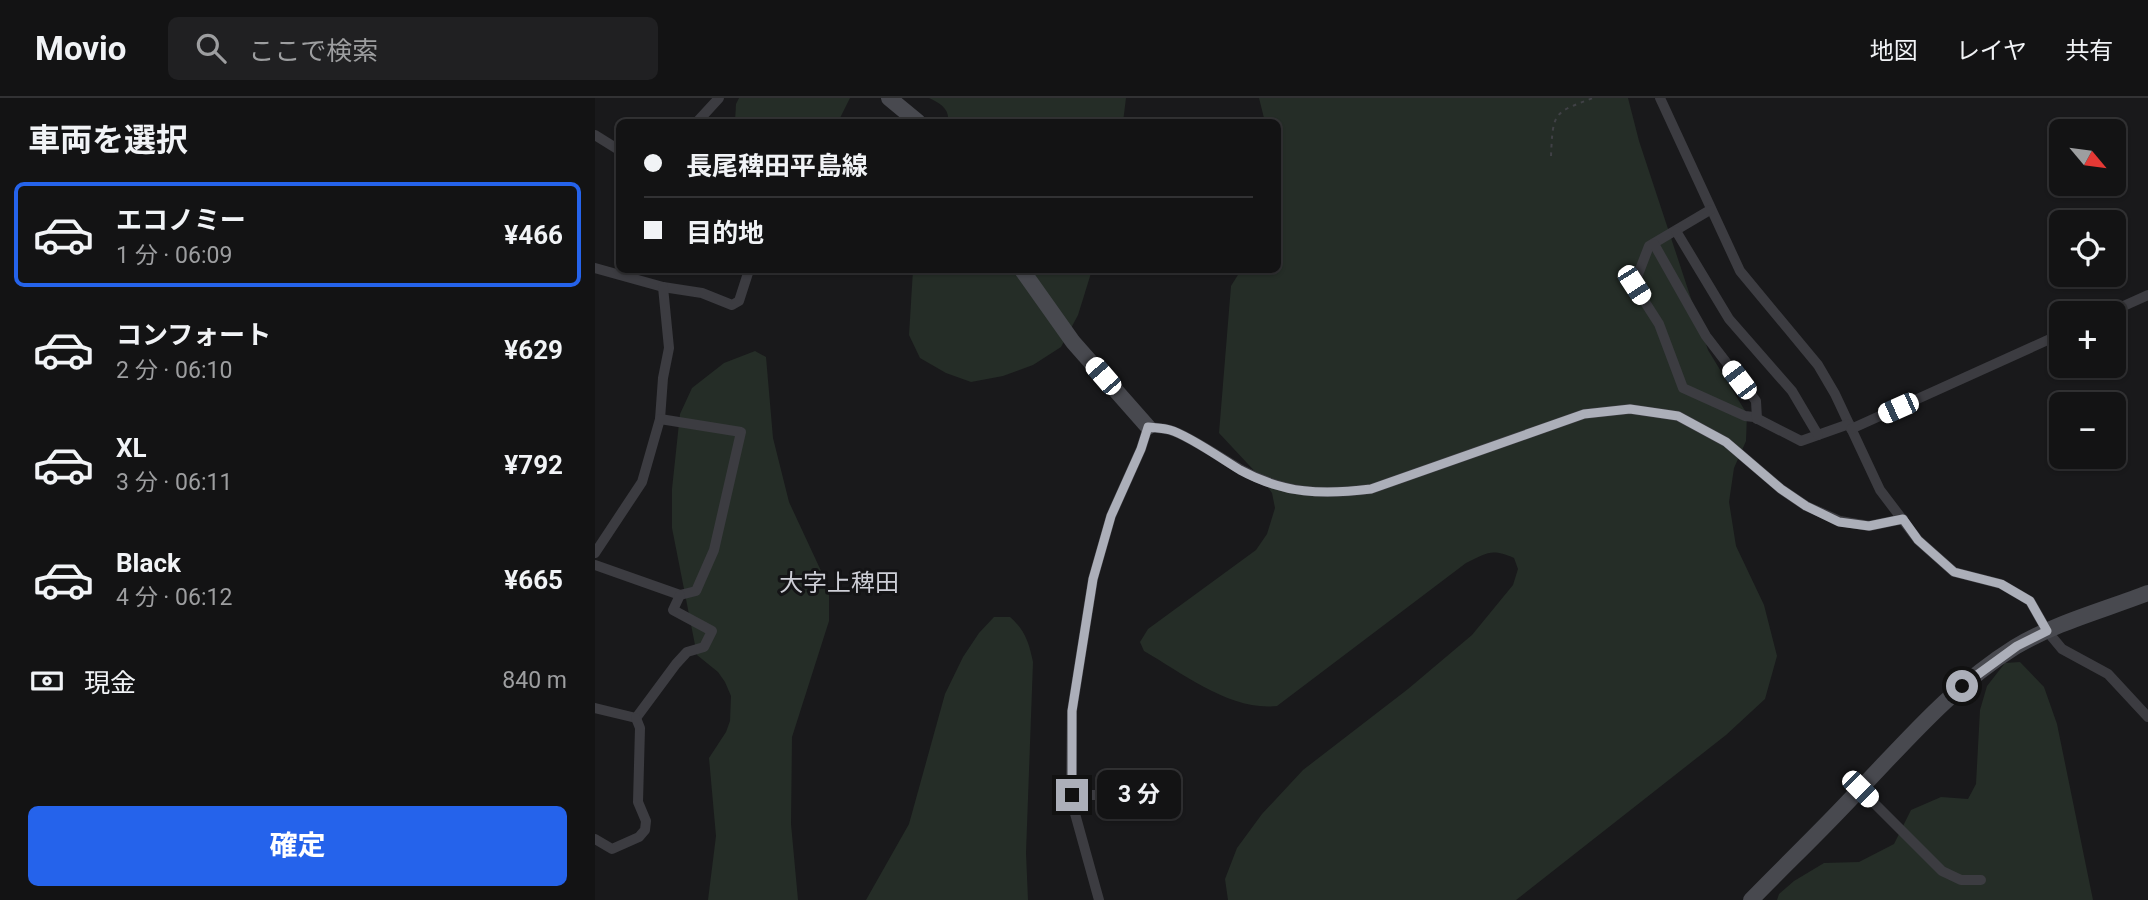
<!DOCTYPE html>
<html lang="ja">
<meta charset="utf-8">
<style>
:root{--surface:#131314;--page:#202022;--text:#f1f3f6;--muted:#9d9ea0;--line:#323234;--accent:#2563eb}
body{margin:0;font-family:Roboto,"Noto Sans JP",sans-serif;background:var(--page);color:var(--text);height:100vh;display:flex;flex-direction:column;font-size:26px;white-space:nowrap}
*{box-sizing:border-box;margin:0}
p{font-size:23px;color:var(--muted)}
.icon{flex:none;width:38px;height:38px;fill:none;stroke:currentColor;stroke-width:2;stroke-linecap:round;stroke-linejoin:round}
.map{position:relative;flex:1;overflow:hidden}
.sheet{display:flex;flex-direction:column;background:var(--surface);width:595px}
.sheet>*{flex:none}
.hud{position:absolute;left:21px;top:21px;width:665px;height:154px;border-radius:10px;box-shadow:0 2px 5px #0004,0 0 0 2px var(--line);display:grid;align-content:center;height:154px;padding:0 28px;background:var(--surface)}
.needle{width:46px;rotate:119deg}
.controls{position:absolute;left:1454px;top:21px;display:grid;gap:14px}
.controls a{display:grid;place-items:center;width:77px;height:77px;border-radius:10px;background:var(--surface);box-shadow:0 2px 5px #0004,0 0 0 2px var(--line);font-size:35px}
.end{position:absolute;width:32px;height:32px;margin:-16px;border:9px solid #acafb9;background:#111;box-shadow:0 0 0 4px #111}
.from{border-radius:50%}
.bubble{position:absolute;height:49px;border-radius:10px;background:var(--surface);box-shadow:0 2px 5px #0004,0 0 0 2px var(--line);font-size:23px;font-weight:700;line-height:49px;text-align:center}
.car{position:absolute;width:21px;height:42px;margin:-21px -10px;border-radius:9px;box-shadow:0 0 5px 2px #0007;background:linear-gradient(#fff 24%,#345 0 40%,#fff 0 76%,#345 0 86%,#fff 0)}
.hud b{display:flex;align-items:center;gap:24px;height:66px;font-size:26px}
.hud b+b{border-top:2px solid var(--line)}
.hud i{width:18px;height:18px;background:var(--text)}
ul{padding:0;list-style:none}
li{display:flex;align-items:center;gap:21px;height:105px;margin:0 14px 10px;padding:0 14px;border:4px solid transparent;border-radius:10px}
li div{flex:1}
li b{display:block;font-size:26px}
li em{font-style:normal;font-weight:700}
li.current{border-color:var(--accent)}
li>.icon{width:63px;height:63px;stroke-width:1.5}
h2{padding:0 28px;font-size:32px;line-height:84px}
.pay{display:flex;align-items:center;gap:18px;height:77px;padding:0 28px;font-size:26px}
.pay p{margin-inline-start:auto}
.primary-button{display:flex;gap:14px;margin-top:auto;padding:14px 28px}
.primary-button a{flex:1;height:80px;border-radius:10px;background:var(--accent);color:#fff;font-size:28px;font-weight:700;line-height:80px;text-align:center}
header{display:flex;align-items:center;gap:42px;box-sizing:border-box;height:98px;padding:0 35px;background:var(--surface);border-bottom:2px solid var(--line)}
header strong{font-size:33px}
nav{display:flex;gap:38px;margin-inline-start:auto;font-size:24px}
.search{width:490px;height:63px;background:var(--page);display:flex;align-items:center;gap:18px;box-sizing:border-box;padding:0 24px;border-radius:10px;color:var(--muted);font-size:26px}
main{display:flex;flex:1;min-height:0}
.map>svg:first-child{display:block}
</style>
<header>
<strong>Movio</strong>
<div class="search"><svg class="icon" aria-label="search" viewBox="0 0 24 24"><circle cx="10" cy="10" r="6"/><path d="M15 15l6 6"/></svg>ここで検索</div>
<nav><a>地図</a><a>レイヤ</a><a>共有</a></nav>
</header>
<main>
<section class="sheet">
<h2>車両を選択</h2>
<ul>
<li class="current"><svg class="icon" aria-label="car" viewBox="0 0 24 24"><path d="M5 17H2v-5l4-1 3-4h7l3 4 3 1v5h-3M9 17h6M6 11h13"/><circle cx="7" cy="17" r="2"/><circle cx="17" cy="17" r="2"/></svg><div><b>エコノミー</b><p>1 分 · 06:09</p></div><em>¥466</em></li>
<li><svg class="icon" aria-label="car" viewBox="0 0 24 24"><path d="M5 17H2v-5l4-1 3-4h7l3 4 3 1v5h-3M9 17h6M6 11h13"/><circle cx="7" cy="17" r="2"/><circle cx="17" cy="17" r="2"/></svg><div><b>コンフォート</b><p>2 分 · 06:10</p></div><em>¥629</em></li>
<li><svg class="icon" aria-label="car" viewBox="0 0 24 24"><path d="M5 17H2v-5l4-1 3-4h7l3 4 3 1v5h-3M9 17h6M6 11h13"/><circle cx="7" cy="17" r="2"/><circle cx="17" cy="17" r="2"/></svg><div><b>XL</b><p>3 分 · 06:11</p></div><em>¥792</em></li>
<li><svg class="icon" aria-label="car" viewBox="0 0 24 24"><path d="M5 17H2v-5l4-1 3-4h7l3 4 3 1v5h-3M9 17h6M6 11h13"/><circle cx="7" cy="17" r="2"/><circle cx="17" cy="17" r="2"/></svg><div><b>Black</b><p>4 分 · 06:12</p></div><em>¥665</em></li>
</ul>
<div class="pay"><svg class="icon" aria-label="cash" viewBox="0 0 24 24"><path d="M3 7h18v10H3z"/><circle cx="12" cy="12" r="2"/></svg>現金<p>840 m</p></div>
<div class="primary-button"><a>確定</a></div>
</section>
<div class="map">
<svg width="1553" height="802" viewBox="0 0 1553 802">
<rect width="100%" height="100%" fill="#19191b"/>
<g fill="#252d27">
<path d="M144,0H255L243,24H140L141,6Z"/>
<path d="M334,0H531L528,24H353C355,11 345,5 334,0Z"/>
<path d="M664,0H1033L1044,43L1113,252L1152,316L1151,343L1139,370L1134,404L1141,448L1169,507L1182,558L1170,601L1131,637L921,802H633L630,781L642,750L667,716L708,672L813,591L877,537L918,487L923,471L919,460C896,450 892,455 871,465L682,608C635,613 589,576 549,553L545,544L553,531L661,452L672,436L680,410L677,395L666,380L624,335L636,188L646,172H682V24H670Z"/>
<path d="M318,172H497L483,217L466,249L438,267L408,278L376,284L351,275L325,260L314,237Z"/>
<path d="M160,253L171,259L178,340L194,404L234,490V523L197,639L196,726L203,802H113L121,738L114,660L131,634L135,623L136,598L130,584L123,574L102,557L77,430V391L85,316L97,290L129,265Z"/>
<path d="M399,519H415C430,532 434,545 438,564L431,755L433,802H271L314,726L350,596L368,559L384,535Z"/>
<path d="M1425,564L1449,589L1462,626L1498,802H1182L1184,796L1199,783L1229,765L1264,764L1299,746L1316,712L1346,699L1373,701L1381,686L1385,612L1392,588L1410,565Z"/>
</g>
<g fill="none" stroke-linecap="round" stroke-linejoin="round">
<path stroke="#404146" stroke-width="2" stroke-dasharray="3.5 5" stroke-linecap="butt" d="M956,58C958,14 958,15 998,0"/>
<g stroke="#3c3c41" stroke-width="10">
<path d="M1065,0L1145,173L1223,267L1240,296L1285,392L1323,442L1359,474L1406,486L1435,503L1452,533L1467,551L1513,576L1553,619"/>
<path d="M102,24L124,0"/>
<path d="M0,37L24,52"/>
<path d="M1115,112L1054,148L1039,187L1064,226L1088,290L1150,318L1159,319L1206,343L1254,326"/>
<path d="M1081,133L1134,221L1197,293L1223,337"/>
<path d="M1059,146L1111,238L1161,303L1162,321"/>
<path d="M0,170L68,189L107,195L137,207L144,203L154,172"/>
<path d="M1513,215L1553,197"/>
<path d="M1256,331L1466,236"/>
<path d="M0,455L47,384L65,321L68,280L74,250L68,189"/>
<path d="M0,467L85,497L101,493L119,452L146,334L65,321"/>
<path d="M0,610L41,620L81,566L92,554L109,549L117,533L78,512L85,497"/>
<path d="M1265,691L1347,773L1366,782H1386"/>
<path d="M477,697H578"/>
<path d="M0,741L17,751L44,739L50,732L51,723L43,704L45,630L41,620"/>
<path d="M504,802L479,712L476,691L477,613L498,481L516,418L546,351L553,329C560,330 568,330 575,332C593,337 627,361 645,371C689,396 728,397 776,391L989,316L1035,311L1083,318L1131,344L1186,391L1211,408L1245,423L1274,428L1308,421"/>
</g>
<g stroke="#48494f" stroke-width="16">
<path d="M294,0L323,24"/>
<path d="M427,172L478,244L553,329"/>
<path d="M1156,802C1192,765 1229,730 1264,692C1313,641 1359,587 1420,549C1460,525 1509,512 1553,495"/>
</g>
</g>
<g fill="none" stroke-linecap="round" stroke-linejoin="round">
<path stroke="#acafb9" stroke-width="9" d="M477,697V613L498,481L516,418L546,351L553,329C560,330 568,330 575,332C593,337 627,361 645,372C689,396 728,397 776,391L989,316L1035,311L1083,318L1131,344L1186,391L1211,408L1244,424L1274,428L1308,421L1323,442L1359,474L1406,486L1435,503L1452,533L1422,548L1367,588"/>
</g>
<g text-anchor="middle" stroke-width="6" stroke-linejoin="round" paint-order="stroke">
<g font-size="24" fill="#cdced6" stroke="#141416">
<text x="244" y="493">大字上稗田</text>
</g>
</g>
</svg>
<div class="controls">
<a><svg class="needle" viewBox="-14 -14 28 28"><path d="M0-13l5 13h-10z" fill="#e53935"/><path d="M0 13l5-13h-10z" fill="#9d9ea0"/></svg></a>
<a><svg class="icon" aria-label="locate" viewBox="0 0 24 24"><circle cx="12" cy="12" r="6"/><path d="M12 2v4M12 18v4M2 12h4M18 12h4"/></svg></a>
<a>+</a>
<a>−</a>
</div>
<i class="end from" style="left:1367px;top:588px"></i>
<i class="end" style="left:477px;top:697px"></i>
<div class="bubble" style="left:502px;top:672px;width:84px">3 分</div>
<i class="car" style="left:1039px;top:187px;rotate:147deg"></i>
<i class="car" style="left:508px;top:278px;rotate:319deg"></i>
<i class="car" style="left:1144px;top:282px;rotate:323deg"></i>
<i class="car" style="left:1303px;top:310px;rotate:246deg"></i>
<i class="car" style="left:1265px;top:691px;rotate:135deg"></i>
<div class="hud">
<b><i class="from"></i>長尾稗田平島線</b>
<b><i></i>目的地</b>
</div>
</div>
</main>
